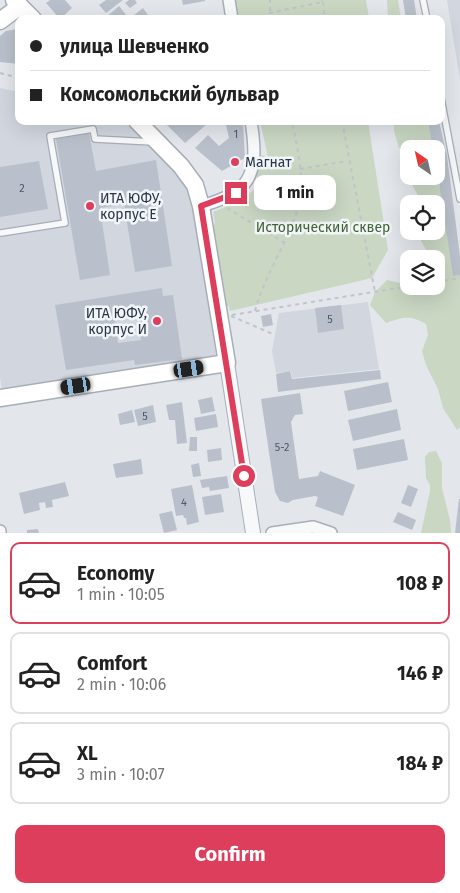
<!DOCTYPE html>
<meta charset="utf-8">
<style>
:root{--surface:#fff;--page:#f6f6f6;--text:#222;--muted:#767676;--line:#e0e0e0;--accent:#dc3e5c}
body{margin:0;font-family:"Fira Sans",sans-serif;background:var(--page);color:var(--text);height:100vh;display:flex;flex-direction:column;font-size:19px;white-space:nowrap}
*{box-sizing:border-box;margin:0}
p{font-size:16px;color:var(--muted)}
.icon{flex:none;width:28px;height:28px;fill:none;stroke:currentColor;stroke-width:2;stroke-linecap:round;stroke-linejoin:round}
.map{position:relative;height:533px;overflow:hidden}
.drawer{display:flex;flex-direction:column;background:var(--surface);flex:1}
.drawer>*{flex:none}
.banner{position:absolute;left:15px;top:15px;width:430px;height:110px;border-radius:10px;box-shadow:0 5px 20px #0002;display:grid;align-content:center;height:110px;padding:0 15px;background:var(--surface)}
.needle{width:32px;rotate:326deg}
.controls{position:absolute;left:400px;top:140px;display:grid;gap:10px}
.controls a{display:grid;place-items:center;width:45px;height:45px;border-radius:10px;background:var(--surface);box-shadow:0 5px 20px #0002;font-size:25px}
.end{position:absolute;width:22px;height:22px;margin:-11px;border:6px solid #dc3e5c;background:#fff;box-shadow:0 0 0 2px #fff}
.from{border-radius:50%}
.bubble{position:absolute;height:35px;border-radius:10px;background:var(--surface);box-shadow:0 5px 20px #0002;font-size:16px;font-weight:700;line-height:35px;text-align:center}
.car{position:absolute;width:15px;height:30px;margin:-15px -8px;border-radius:6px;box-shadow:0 0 4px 1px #0007;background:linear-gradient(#222 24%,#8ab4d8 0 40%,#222 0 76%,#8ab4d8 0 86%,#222 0)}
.banner b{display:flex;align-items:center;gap:18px;height:48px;font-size:19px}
.banner b+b{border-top:1px solid var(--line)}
.banner i{width:12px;height:12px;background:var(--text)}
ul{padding:9px 0 0;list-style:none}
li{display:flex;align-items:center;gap:15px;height:82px;margin:0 10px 8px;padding:0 5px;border:2px solid var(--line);border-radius:10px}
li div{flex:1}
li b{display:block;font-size:19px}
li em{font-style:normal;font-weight:700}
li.on{border-color:var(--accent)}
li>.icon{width:45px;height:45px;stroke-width:1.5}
.button{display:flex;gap:10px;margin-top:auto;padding:10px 15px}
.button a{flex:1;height:58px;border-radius:10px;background:var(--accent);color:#fff;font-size:20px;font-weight:700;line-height:58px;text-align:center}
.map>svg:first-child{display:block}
</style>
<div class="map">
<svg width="460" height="533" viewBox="0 0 460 533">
<rect width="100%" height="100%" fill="#e3e7ec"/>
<g fill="#d1d6df">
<path d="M447,0H460V80Z"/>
<path d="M0,88L19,92V121H118L135,129L181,174L191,196L216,357L2,390L0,377Z"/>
<path d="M368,302L379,369L292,378L291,371L276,373L272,351L279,313Z"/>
</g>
<g fill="#c9d7c3">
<path d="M231,0H366L369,18L239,19L235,13Z"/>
<path d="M387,0H398L401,19H388Z"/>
<path d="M260,121H368L388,250L372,278L230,311L229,306L223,308L221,305L218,253L214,241L212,229L215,223L213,212L243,200L257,186L256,165L261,155L268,157Z"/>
<path d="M394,121H428L433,132L431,149H409V152L399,148L394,131Z"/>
<path d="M412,176H436L450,215L460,261V427L457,430L443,408L438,389L426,365L422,351L428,335L426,324C409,315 404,317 386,323L370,305L375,292L387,280L409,285V286H436V259H431L420,239L422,231H436V204H423L411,183Z"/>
<path d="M436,451L442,463V488L450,520L451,533H421L430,491V485L426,478L425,457L429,452Z"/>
</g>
<g fill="#bac0cb" fill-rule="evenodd">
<path d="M50,0H65L72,8L60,19L46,3Z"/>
<path d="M106,0H123L106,13L99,5Z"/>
<path d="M129,0H135L137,3L130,8L125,3Z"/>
<path d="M182,0H205V1L183,5Z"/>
<path d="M403,0H414L417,19H406Z"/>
<path d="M119,6L127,16L124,19H104Z"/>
<path d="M143,8L148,15L143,19H129Z"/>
<path d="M17,29H19V64L0,62V36L6,31Z"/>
<path d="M174,121H190L194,125L199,121H204L207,124L185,143L167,125Z"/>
<path d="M428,121H439L447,156L460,256V275L453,276L436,162V149H433Z"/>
<path d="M243,122L245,158L222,171L195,148L208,135L219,146L229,138L226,125Z"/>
<path d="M89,133L96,171L156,160L172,266L135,272L124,204L100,208L110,275L80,280L56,139Z"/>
<path d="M39,161L48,209L0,217V167Z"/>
<path d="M162,288L163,296L173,295L182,359L135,365L134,360L66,370L55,305ZM137,307L141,340L118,343L114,314L122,313L121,309Z"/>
<path d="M341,305L344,329L318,333L315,308Z"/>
<path d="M271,314L273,325L263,327L261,316Z"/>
<path d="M380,370L381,379L278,392L276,374L290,371L292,379Z"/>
<path d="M388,382L392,402L348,411L344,391Z"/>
<path d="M300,393L303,414L295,415L291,422L299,479L318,476L320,471L355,485L343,516L315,506L318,497L315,496L293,500L288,503L280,501L275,492L261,399Z"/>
<path d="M212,397L215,411L201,414L198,400Z"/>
<path d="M182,402L187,443L177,444L175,420H169L166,405Z"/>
<path d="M153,405L156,422L138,426L134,410Z"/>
<path d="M397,409L401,430L353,441L348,420Z"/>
<path d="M132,410L135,422L120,425L118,414Z"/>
<path d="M216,414L218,427L196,431L194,418Z"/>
<path d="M190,437H197V451H189Z"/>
<path d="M404,439L408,460L357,470L353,449Z"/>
<path d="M221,448L222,460L208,462L207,450Z"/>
<path d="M141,459L143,474L116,478L113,464Z"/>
<path d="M199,463L201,476L193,477L191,465Z"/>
<path d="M227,476L229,488L210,491L209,487L202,488L200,480Z"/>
<path d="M65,482L69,496L52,500L53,507L46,508L45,502L39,503L40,510L24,514L19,493Z"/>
<path d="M192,485L199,522L187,525L186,518H184L183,515L176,516L171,489Z"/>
<path d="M408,485L418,489L411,507L401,503Z"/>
<path d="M221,494L224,512L205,515L202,497Z"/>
<path d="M459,499H460V533H455Z"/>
<path d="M172,511L177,530L164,533L159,514Z"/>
<path d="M398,512L416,520L412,530L393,522Z"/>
<path d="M38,529L39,533H27V530Z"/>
</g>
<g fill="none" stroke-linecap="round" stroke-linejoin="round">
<g stroke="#a7aeb7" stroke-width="8">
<g id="service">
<path d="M423,0L427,19"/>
<path d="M441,98L460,199"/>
<path d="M1,233L65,223L50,136L93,129L95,139L153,142"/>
</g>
</g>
<g stroke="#a7aeb7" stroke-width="14">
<g id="minor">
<path d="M229,0L232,19"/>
<path d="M201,206C212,203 224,199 234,193C259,178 255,146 251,121"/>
<path d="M0,531V533"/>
<path d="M272,533L313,527L331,533"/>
</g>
</g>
<g stroke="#a7aeb7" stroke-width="16">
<path id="tertiary" d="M227,363L253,533"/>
</g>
<g stroke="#a7aeb7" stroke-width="19">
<g id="secondary">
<path d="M14,0L33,19"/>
<path d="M0,21L20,6"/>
<path d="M0,398L227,363L201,206L195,185L181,166L137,121"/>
</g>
</g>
<g stroke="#c1c5cb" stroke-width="2" stroke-dasharray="4 4" stroke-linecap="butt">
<path d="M323,2L325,19"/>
<path d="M269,13L323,2L322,0"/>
<path d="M270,19V0"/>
<path d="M0,73L19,78"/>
<path d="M342,121L375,292"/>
<path d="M300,169L347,161"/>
<path d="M227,208L285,243"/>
<path d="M436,282L460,278"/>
<path d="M255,311C265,273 290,240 300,201C305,180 296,142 292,121"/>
<path d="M232,315L410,286"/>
<path d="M231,316L275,335"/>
</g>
<use href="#service" stroke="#f7f8fa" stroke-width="5.5"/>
<use href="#minor" stroke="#f7f8fa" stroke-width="11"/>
<use href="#tertiary" stroke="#f7f8fa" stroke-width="14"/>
<use href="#secondary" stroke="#fff" stroke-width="16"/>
</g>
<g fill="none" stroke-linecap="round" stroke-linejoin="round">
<path stroke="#dc3e5c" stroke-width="6" d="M236,193L201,206L244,476"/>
</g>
<g fill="#dc3e5c" stroke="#f3f6f9" stroke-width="2">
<circle cx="235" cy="162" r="5"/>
<circle cx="90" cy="206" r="5"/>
<circle cx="157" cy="321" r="5"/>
</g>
<g text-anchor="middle" stroke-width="5" stroke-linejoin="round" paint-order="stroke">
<g font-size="11" fill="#4d5868">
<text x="236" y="138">1</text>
<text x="22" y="192">2</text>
<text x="330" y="323">5</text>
<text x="145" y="420">5</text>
<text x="282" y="451">5-2</text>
<text x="184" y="506">4</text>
</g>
<g font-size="14" fill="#293547" stroke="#f3f6f9" text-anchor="start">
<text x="245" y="167">Магнат</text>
<text x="100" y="203">ИТА ЮФУ,<tspan x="100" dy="16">корпус Е</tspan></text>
<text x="147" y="318" text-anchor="end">ИТА ЮФУ,<tspan x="147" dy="16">корпус И</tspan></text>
</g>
<g font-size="14" fill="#3f6435" stroke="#f3f6f9">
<text x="323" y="232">Исторический сквер</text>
</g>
</g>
</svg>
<div class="controls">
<a><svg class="needle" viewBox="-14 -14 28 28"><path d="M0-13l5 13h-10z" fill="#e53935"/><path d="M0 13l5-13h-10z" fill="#767676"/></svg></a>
<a><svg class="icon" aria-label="locate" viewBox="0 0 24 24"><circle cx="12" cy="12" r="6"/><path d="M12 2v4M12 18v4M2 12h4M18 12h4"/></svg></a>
<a><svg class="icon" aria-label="layers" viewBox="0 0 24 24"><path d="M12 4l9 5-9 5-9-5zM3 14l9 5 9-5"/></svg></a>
</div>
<i class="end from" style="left:244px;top:476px"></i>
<i class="end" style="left:236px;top:193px"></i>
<div class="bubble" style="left:254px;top:175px;width:82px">1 min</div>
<i class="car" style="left:189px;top:369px;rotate:81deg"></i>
<i class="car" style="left:76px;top:386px;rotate:261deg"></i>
<div class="banner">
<b><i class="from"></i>улица Шевченко</b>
<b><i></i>Комсомольский бульвар</b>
</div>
</div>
<section class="drawer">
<ul>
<li class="on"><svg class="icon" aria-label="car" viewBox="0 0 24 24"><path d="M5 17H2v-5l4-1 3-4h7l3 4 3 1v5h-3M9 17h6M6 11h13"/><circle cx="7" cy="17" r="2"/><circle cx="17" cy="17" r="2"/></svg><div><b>Economy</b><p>1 min · 10:05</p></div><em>108 ₽</em></li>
<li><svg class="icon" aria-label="car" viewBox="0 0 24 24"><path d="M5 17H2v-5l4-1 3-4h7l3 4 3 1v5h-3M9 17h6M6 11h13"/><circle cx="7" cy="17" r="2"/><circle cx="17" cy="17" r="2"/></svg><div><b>Comfort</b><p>2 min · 10:06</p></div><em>146 ₽</em></li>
<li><svg class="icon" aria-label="car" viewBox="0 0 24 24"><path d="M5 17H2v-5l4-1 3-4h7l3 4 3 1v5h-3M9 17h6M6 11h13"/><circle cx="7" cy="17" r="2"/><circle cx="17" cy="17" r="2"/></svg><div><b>XL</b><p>3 min · 10:07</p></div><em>184 ₽</em></li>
</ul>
<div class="button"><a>Confirm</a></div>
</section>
